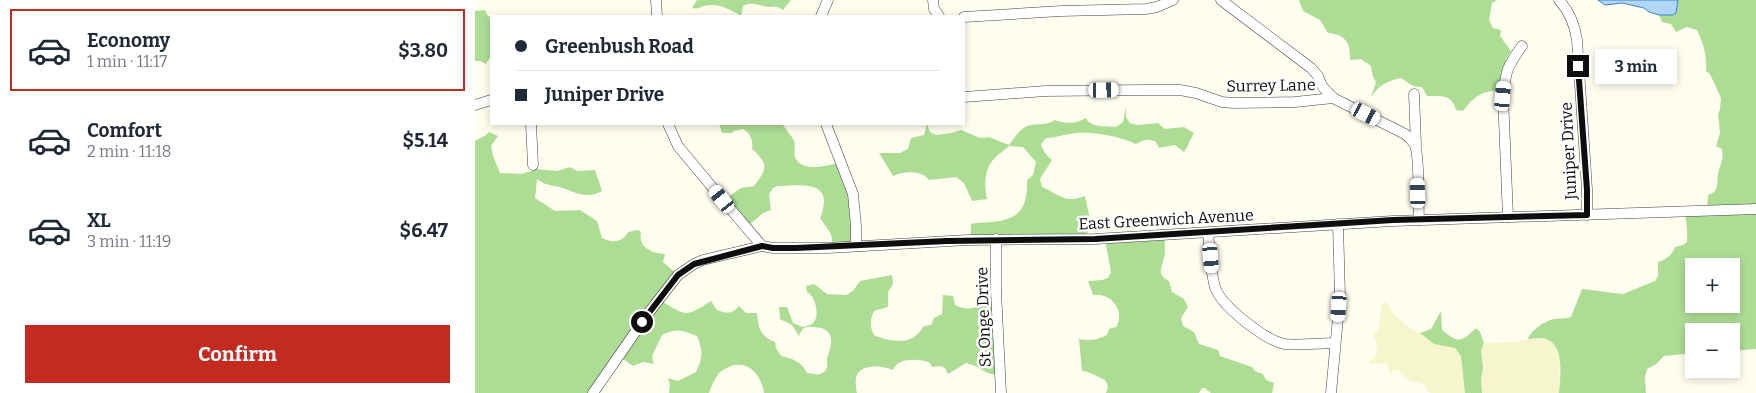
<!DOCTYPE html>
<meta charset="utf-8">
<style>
:root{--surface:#fff;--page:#f2f2f3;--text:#1f2937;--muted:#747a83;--line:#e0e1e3;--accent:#c32b21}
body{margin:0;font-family:Bitter,serif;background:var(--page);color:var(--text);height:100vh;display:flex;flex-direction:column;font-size:19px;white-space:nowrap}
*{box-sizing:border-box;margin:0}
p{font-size:16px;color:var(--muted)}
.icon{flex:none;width:28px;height:28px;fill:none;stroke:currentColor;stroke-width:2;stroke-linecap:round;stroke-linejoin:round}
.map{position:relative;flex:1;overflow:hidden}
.panel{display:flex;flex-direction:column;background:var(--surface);width:475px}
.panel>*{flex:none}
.hud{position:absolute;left:15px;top:15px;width:475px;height:110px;border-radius:0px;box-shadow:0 2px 8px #0003;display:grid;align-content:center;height:110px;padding:0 25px;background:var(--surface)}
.tools{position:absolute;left:1210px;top:258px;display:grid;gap:10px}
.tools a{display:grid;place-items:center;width:55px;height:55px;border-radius:0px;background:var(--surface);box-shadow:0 2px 8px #0003;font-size:25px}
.end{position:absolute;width:22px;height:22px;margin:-11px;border:6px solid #0e0e0e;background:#fff;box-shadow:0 0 0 2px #fff}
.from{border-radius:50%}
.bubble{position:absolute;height:35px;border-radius:0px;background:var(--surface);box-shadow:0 2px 8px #0003;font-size:16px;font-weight:700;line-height:35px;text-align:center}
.car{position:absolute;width:15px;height:30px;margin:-15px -8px;border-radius:6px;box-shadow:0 0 4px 1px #0007;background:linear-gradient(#fff 24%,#345 0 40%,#fff 0 76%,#345 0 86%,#fff 0)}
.hud b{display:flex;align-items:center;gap:18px;height:48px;font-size:19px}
.hud b+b{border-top:1px solid var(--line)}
.hud i{width:12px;height:12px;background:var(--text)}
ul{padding:9px 0 0;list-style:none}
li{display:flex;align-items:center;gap:15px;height:82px;margin:0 10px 8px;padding:0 15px;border:2px solid transparent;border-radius:0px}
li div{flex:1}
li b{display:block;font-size:19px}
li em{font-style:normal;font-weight:700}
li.current{border-color:var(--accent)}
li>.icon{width:45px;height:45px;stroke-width:1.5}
.cta{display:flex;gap:10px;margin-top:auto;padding:10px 25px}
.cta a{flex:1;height:58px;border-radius:0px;background:var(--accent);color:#fff;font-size:20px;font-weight:700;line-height:58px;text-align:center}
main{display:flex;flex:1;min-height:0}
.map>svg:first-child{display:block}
</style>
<main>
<section class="panel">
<ul>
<li class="current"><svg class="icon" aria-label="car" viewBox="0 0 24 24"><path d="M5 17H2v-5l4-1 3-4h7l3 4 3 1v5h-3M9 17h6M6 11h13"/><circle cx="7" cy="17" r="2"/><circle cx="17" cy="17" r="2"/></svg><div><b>Economy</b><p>1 min · 11:17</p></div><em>$3.80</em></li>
<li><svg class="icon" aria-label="car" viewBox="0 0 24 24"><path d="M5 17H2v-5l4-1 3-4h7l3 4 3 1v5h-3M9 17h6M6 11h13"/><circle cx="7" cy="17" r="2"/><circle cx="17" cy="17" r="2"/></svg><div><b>Comfort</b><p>2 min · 11:18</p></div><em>$5.14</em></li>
<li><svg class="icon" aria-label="car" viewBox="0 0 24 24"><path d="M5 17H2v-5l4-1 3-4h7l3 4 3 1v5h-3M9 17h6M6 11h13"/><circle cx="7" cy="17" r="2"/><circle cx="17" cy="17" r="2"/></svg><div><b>XL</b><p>3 min · 11:19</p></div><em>$6.47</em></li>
</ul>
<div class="cta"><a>Confirm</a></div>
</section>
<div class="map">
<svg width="1281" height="393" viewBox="0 0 1281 393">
<rect width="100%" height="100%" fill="#fffeee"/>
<g fill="#f5f6ce">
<path d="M912,302L920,316L938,330L945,333L959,344L980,348L986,356L990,393H955L948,384L935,381L923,370L915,373L912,364L900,363L894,364V361L899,358L902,352L901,341L898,334L902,332L904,327L906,305Z"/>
<path d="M1053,339H1072L1081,347L1085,357L1084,393H1007L1006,380L1008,368L1006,350L1008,343L1040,342Z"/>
</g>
<g fill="#addc95" fill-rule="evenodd">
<path d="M222,0H316L308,10C298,3 298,9 288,6C281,4 276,2 268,6L266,16C257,10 242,2 229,6C224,8 223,9 217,8Z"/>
<path d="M824,0H1022L1017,3L1014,20L1018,28L1026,30L1025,36L1036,51L1031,59L1027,90C1007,91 1000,95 988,111L981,110C977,94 966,96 952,96L947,87L938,86L926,78C912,81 904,85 896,97L901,82L898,77L896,66L886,59L875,60C876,43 870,34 853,33L845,20L828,11Z"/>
<path d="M1203,0H1281V349L1256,351V331H1219V353L1189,356L1180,365L1172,369L1170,377L1171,393H1084C1085,379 1090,347 1073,340C1068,337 1059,339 1053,339C1056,330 1070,321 1079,319C1085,318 1090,319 1096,317L1107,289L1148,294L1180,281L1183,276V262C1192,259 1197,255 1200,247L1208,245L1212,242C1213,231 1211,223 1210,212L1232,211L1233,195C1244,192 1242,183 1243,174C1245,164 1249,161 1247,149L1241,146L1245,133L1243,114L1245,109L1246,98L1235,74L1231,71C1232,55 1229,45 1222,30L1212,27L1201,32L1196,24L1187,22L1184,15H1198L1201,13ZM1219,266H1256V304H1219Z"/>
<path d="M10,10L13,16L16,17V58L14,59L11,64L5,61H0V11Z"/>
<path d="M651,107V117L655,123L662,125L683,123L690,129L709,127L719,133C715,139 714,145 709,152L700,145L684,148L681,142C673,138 669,140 661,144C645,136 613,130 595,134C586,135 579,138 571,138L566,144C568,151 571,155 577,160L565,179L567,187C586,195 589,204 610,196L614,214L612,239L496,238V224C503,222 510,223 516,222C545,220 553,207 552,180L558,175L561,162L548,147L534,146C529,151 523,154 518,160C509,170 509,186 512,199L497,201L489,183L481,177L454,180C447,170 428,171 418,176L404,153H425L433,149L436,138L449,135L452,124L455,132L461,135L476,133L486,130L505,138L514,137L534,145C538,140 543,131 550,127C560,122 570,127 580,120C591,124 600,124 611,118C616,128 631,126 641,127L648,122Z"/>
<path d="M244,124H307C311,129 316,135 319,141C321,145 318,152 320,157C326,173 353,166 365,162L377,193L381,243L358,246L356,234L345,218C348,212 348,209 349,202C350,180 318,186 303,186L298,188L294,194L296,210L288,213L272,227L249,200L266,188L279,186C292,169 294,164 277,149C278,140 276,134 268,129L259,131L257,133H247Z"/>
<path d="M14,132L23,136L16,146L18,156L25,173L47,174L61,169L82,171L95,167L102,171L120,170L127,191C108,200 102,192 84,187C75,185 70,185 62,179L60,198L80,211L105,210L122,221L127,238C136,243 148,243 153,232L163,230L166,232C163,248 177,253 190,254L188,262L202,274L185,300C211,316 210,318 236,301L242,310C252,314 257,314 264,306L271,313H282C283,328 286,337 300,342L301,348L306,356C318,359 326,361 332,373C339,374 349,377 352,367C353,363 351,359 353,355C359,340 358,328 339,327C336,327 331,326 328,329C326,331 325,334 324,336L317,325L305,319L304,307H312L318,323L328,327C332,326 336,325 339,322C345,314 340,296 332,292L331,286L339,284L352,294L371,295L378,291L385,281L417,275L418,284L413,292V307L399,311C395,319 394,328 400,336C419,342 437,346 449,326L456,325L459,318L467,314L468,295L478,296L480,305C489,309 496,310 505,305L506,301L521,302L525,375C509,375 506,366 491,363L473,374L470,368L465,366L457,367L455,363C444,358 422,358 418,370C408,366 391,364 383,373C379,378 381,387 382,393H289C286,372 269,356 248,370C241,374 237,385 234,393H194L195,385L193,378L203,381L221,372C228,357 228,351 222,336C205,330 203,328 187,335L177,356L179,364L168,362L158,366L145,357L118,393H0V141L11,135Z"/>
<path d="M690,238C689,244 691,252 689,258C686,268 682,276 694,281L697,292L709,299L713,307L706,318L708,326L719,332L724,344L743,350L745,356L777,367L780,371L788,374L791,380L799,383L797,393H736L730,388H727L724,393H631L633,386L630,380L613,372L607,371L604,339C615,341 622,340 632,335L634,329L641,327C651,311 636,292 618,295L613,281L627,280L633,278L636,272L630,239Z"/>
<path d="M966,311L967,330C984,344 986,342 1001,328L1005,332L1009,343L1006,350L1008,368L1006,380L1007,393H990L986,356L980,348L959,344L945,333L956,329Z"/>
</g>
<path fill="#b1d6f8" stroke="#3682d2" d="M1123,0H1203L1201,13L1198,15H1184L1174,12L1169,8L1147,3L1130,5Z"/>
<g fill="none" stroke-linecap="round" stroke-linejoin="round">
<g stroke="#414141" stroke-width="11">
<g id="minor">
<path d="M181,0L182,16"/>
<path d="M458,0L459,9L464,16"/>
<path d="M746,0L836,68L843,76L847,86L858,98"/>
<path d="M1084,0C1094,11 1100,26 1102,40L1112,189V215"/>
<path d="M346,16L353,0"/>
<path d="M489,17L586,11L671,9L682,7L698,0"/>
<path d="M939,94L941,145"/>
<path d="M489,97L570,91L669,90H705L721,93L747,102L759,103L820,102L858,98L930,134C934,137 937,140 940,145C945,159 943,203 944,220"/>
<path d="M0,105L16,100"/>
<path d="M56,124L58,165"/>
<path d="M193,124L203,146L247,199L287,246L298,248H353L493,240L620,239L918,221L1281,209"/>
<path d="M351,124L378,194L381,226V246"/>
<path d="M1033,217L1028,96C1031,70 1032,67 1047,46"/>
<path d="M733,233C735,250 735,270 740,287C746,306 791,341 810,344C826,346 844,343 860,343"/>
<path d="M521,239V291L526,393"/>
<path d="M118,393L175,311L203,275L219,264L228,260L287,246"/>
<path d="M856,393L865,296L863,224"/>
</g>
</g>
<use href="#minor" stroke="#fff" stroke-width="10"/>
</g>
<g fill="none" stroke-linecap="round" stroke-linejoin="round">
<path stroke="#0e0e0e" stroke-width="6" d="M167,322L203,275L219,264L287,246L298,248H321L472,241L620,239L918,220L1112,215V190L1103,66"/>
</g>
<g text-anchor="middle" stroke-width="5" stroke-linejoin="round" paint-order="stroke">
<g font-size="16" fill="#0e0e0e" stroke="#fff">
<text transform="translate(796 85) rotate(-1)" y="6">Surrey Lane</text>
<text transform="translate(1093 151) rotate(-93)" y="6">Juniper Drive</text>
<text transform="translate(691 219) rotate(-3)" y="6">East Greenwich Avenue</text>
<text transform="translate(508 317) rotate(-92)" y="6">St Onge Drive</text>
</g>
</g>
</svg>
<div class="tools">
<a>+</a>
<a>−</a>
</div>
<i class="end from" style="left:167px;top:322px"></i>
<i class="end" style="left:1103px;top:66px"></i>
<div class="bubble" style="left:1120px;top:49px;width:82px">3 min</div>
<i class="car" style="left:629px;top:90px;rotate:89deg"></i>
<i class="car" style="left:1028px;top:96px;rotate:5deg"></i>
<i class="car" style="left:891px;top:114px;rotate:117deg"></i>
<i class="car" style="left:943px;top:193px;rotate:358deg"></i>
<i class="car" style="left:247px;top:199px;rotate:321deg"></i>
<i class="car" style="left:736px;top:258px;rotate:175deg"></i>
<i class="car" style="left:864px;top:307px;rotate:184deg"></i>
<div class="hud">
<b><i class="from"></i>Greenbush Road</b>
<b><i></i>Juniper Drive</b>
</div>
</div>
</main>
